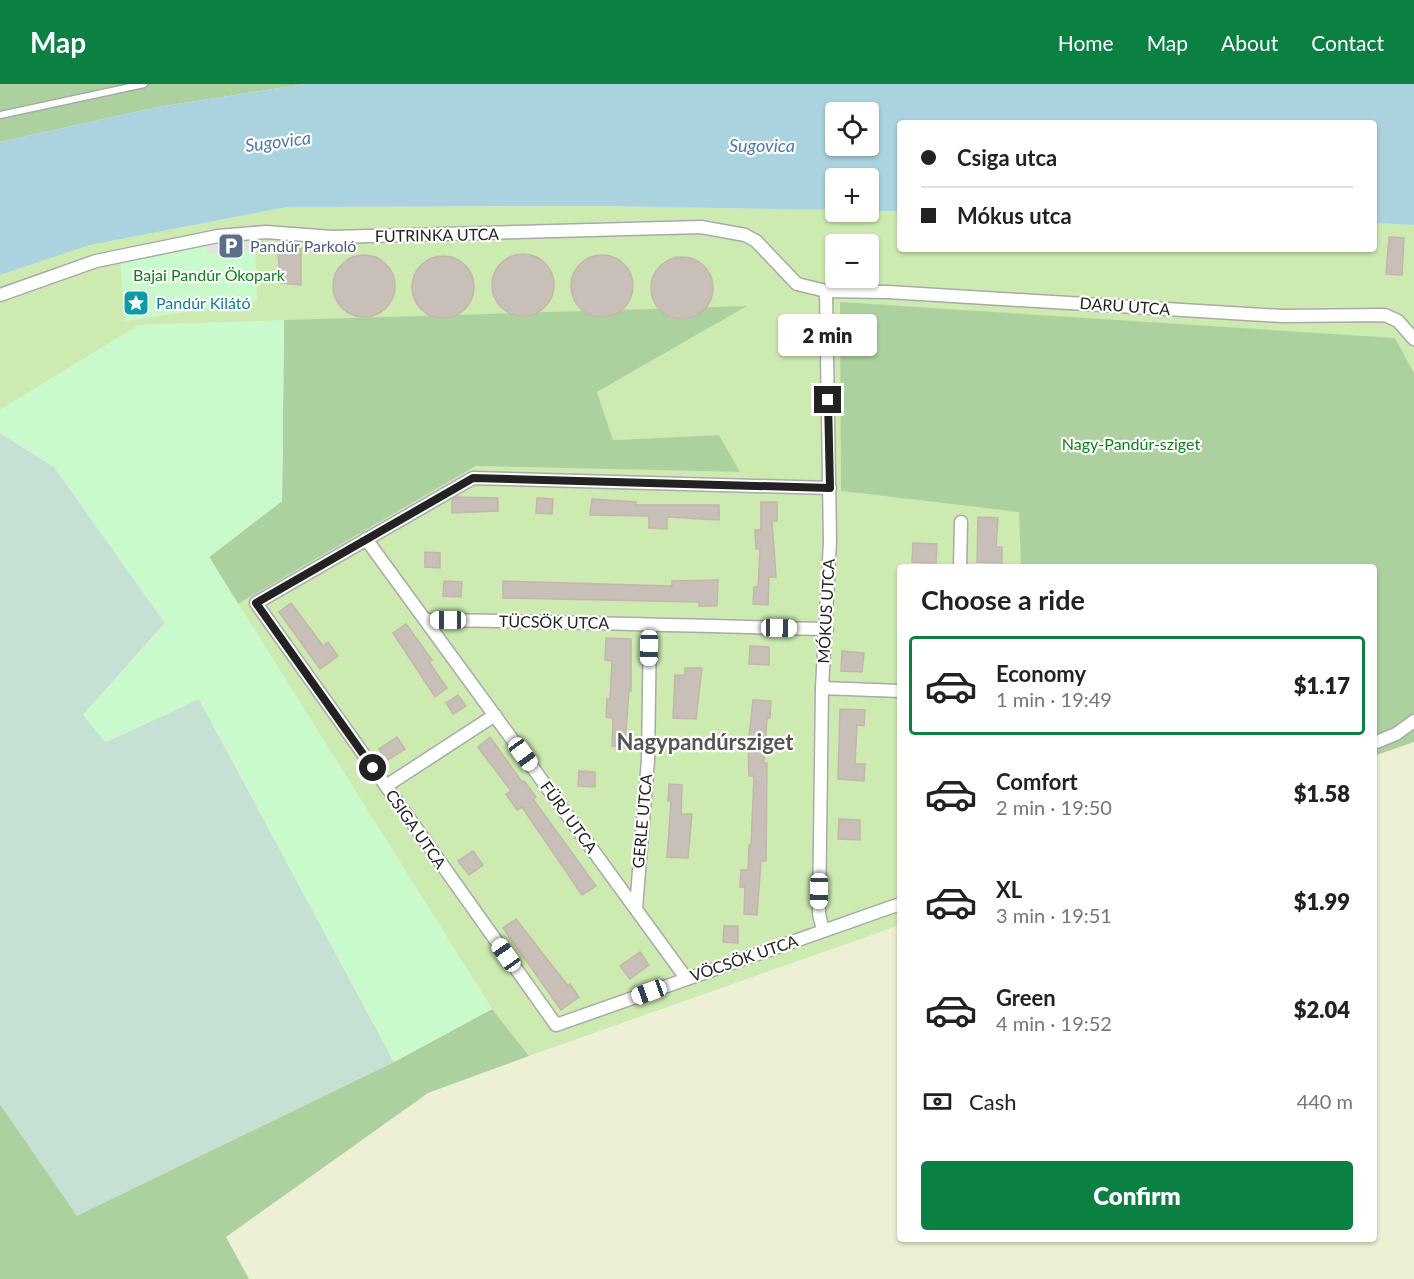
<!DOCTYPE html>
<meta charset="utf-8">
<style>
:root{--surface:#fff;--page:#f2f2f2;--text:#222;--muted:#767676;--line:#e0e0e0;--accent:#0b8043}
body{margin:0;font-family:Lato,sans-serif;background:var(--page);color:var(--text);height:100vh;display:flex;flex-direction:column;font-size:22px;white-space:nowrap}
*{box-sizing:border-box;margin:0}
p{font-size:20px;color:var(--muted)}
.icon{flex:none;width:33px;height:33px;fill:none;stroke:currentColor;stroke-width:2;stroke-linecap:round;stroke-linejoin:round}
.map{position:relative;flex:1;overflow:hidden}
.panel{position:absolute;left:897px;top:480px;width:480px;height:678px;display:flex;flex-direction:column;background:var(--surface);border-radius:6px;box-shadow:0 2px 4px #0004}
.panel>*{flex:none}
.guide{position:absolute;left:897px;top:36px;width:480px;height:132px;border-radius:6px;box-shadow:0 2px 4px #0004;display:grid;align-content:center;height:132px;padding:0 24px;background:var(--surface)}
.buttons{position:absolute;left:825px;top:18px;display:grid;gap:12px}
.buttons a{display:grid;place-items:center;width:54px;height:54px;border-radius:6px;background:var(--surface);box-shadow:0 2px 4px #0004;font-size:30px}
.end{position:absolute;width:27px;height:27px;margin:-14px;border:8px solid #222;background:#fff;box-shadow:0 0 0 3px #fff}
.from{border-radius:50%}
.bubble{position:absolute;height:42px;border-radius:6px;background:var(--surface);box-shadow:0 2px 4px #0004;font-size:20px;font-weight:800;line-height:42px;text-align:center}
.car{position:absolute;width:18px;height:36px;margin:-18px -9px;border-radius:8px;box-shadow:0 0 4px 2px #0007;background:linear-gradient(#fff 24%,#345 0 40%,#fff 0 76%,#345 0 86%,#fff 0)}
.guide b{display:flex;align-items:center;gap:21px;height:57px;font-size:22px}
.guide b+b{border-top:2px solid var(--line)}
.guide i{width:15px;height:15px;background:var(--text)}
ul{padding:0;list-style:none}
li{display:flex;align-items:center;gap:18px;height:99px;margin:0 12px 9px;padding:0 12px;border:3px solid transparent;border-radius:6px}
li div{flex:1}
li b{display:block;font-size:22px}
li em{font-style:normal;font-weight:800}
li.active{border-color:var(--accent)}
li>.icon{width:54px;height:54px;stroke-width:1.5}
h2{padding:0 24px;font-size:27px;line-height:72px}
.pay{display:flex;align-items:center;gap:15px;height:66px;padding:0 24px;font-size:22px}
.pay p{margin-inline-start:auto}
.action{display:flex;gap:12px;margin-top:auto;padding:12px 24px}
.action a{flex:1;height:69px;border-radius:6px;background:var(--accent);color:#fff;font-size:24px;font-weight:800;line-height:69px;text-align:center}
header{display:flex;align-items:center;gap:36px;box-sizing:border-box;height:84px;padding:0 30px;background:var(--accent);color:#fff}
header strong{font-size:28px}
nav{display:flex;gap:33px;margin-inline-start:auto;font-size:21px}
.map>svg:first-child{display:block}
</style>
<header>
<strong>Map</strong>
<nav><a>Home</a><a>Map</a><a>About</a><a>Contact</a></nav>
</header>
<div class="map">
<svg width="1414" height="1195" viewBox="0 0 1414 1195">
<rect width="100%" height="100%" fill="#f2efe9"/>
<path fill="#eef0d5" d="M1414,658V1195H249L225,1153L428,1009L900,841V1155H1374V672Z"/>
<path fill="#cdebb0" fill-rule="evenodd" d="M599,122L900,127V165H1374V139L1414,141V289L1394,254L841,407L1020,428L1021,483H900V841L529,972L492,925L238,520L476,382L739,388L719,351L613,356L597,308L745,223L139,241L0,326V191L90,161L287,123ZM836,160H868V194H836Z"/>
<g fill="#add19e">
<path d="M0,0H305L158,23L0,58Z"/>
<path d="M840,218L1395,254L1414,289V658L1374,672V483H1021L1019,428L841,407Z"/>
<path d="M747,222L597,308L613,356L719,351L740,388L476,382L238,520L209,473L282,417L284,236Z"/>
<path d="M492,925L529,972L428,1009L226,1153L249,1195H0V1020L77,1131L394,978Z"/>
</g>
<path fill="#c6e0d4" d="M0,349L54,383L165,539L83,631L106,658L199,615L394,978L77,1132L0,1020Z"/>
<g fill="#c8facc">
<path d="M255,156L257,217L125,237L120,177L207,158Z"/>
<path d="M284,236L282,417L209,473L492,925L394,978L199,615L105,658L83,631L165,539L54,383L0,349V326L139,241Z"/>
</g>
<path fill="#e2e2e2" d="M255,156V166L207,169V159Z"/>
<path fill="#aad3df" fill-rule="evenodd" d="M305,0H1414V141L1374,139V39H900V127H869L868,94H836L835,126L599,122L287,123L90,161L0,191V58L158,23ZM836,28H868V62H836Z"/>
<g fill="#c7bfb8" stroke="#c4b6ab" stroke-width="1.5">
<path d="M1389,153L1404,154L1402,191L1386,190Z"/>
<path d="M301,164V201L280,199L278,166Z"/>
<circle cx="523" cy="201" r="31"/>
<circle cx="602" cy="202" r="31"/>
<circle cx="364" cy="202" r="31"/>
<circle cx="443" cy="203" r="31"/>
<circle cx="682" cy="204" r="31"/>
<path d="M456,413L498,414V427L452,429V416Z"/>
<path d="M537,414L553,415L552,430L536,429Z"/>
<path d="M592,415L636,418V421H719V436L667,433V445L649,444V432L590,431Z"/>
<path d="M761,418H777V437H772L776,493H769L768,521L753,520L754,503H758L760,465H756L755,446H761Z"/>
<path d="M978,433L998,434L996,463H1002V479L977,478Z"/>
<path d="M913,459L937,460L936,479L912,478Z"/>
<path d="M425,468L440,469V484L425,483Z"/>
<path d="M718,496L717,522H699V518L503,514V497L672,502V497Z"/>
<path d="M444,497L462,498L461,513L443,512Z"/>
<path d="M291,519L323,562L328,558L338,572L320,585L279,528Z"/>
<path d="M406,540L432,576L429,578L447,604L435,613L393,549Z"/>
<path d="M606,554L631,555V607L629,606L625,663L612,662L613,634L606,633L607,615H610L612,577L605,576Z"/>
<path d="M750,562L769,563V581L749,580Z"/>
<path d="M842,567L864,569L862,588L841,587Z"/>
<path d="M685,584H702L696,635L673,634L675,591H685Z"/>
<path d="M458,611L466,622L453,630L446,619Z"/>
<path d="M753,616L771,617L770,634H767L764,679H767L766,777H761L757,831L744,830L745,803H740L741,786H748L749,761H751L754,692H749L748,662Z"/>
<path d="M840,625L865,626L864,642L857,641L855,680H865L864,697L838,695Z"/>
<path d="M397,653L405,665L386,677L379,665Z"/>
<path d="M490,653L522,698L524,697L536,713L533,715L596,802L582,811L522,723L517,726L506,710L511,707L478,663Z"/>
<path d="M579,687L595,688V703L578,702Z"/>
<path d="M669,700L682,701L681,730H692L688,774L667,773L671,717H668Z"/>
<path d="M839,735L860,736V756L838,755Z"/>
<path d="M473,767L483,781L469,791L458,777Z"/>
<path d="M516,835L568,902L570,900L579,913L561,926L503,844Z"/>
<path d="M724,842H738V859L723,858Z"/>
<path d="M640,868L649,881L630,895L620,882Z"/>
</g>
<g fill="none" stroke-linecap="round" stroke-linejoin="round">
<g stroke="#a9a9a9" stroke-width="9">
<path id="service" d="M0,31L144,0"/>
</g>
<g stroke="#a9a9a9" stroke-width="15">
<g id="minor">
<path d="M0,211L96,177L218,152L266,148L332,153L701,143L745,151L756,157L797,200L826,207L888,208L1282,232L1385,231L1398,237L1414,255"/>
<path d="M830,404L473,394L256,519L556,941L900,820"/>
<path d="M366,455L686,894"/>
<path d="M960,483L961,438"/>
<path d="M426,536C559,537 693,542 827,545"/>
<path d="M822,604L900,607"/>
<path d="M1374,659L1396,650L1414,637"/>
<path d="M386,702L495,631"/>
<path d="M636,824L648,676L650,542"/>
<path d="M823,846L819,830L822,604L830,458L826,207"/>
</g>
</g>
<use href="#service" stroke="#fff" stroke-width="6"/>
<use href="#minor" stroke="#fff" stroke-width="12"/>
</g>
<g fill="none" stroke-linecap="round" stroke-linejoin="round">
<path stroke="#222" stroke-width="8" d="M373,684L256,519L473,394L830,404L828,316"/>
</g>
<defs>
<g id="parking-square" transform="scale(1.35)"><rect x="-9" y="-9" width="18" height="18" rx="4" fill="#5c6f8a" stroke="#fff"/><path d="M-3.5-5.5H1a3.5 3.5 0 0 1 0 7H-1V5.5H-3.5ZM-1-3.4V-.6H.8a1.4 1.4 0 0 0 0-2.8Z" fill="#fff"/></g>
<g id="sight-square" transform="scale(1.35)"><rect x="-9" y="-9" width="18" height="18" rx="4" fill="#0f9aa8" stroke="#fff"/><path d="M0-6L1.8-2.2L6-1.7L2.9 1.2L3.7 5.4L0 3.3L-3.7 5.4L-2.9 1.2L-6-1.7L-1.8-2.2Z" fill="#fff"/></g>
</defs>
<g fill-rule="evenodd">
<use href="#parking-square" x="231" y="162"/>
<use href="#sight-square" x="136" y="219"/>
</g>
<g text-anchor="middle" stroke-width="4.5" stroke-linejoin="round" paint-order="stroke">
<g font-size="16" fill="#222" stroke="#fff">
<text transform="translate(437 151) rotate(-1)" y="6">FUTRINKA UTCA</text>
<text transform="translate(1125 222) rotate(4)" y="6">DARU UTCA</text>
<text transform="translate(826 527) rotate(-87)" y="6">MÓKUS UTCA</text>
<text transform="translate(554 538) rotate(1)" y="6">TÜCSÖK UTCA</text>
<text transform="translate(569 733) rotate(54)" y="6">FÜRJ UTCA</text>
<text transform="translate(642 737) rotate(-85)" y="6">GERLE UTCA</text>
<text transform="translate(416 745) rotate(55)" y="6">CSIGA UTCA</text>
<text transform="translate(744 874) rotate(-19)" y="6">VÖCSÖK UTCA</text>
</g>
<g font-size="16" fill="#4e5e75" stroke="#fff" text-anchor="start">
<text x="250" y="168">Pandúr Parkoló</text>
</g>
<g font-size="16" fill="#0c8416" stroke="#fff">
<text x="209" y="197">Bajai Pandúr Ökopark</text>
<text x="1131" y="366">Nagy-Pandúr-sziget</text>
</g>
<g font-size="16" fill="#0d838f" stroke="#fff" text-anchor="start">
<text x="156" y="225">Pandúr Kilátó</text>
</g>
<g font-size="18" font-style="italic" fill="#4a7aab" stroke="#fff">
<text transform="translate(278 58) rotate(-7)" y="6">Sugovica</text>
<text x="762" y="68">Sugovica</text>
</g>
<g font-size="22" font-weight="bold" fill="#555" stroke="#fff">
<text x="705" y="666">Nagypandúrsziget</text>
</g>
</g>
</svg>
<div class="buttons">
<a><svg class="icon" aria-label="locate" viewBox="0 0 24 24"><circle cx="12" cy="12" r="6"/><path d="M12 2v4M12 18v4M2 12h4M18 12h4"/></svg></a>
<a>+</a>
<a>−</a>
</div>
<i class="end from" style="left:373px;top:684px"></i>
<i class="end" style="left:828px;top:316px"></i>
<div class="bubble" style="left:778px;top:230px;width:99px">2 min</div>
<i class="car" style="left:448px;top:536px;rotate:270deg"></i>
<i class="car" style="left:779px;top:544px;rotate:91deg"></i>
<i class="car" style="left:649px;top:564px;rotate:181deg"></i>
<i class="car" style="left:523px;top:670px;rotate:144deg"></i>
<i class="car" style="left:819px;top:807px;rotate:181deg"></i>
<i class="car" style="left:506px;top:871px;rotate:325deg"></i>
<i class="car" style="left:649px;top:908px;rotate:250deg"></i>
<div class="guide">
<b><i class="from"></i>Csiga utca</b>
<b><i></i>Mókus utca</b>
</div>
<section class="panel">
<h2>Choose a ride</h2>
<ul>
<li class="active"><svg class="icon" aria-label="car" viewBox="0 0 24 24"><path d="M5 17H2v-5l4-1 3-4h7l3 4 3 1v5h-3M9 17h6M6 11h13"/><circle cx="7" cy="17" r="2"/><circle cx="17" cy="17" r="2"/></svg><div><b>Economy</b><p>1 min · 19:49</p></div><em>$1.17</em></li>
<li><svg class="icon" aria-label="car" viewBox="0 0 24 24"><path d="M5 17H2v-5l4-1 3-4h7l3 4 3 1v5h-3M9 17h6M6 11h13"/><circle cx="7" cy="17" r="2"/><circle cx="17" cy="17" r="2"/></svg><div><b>Comfort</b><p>2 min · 19:50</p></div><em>$1.58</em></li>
<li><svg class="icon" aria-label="car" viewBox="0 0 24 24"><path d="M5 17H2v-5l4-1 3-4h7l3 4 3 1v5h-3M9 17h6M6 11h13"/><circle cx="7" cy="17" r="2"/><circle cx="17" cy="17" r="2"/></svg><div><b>XL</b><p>3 min · 19:51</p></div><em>$1.99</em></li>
<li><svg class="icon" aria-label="car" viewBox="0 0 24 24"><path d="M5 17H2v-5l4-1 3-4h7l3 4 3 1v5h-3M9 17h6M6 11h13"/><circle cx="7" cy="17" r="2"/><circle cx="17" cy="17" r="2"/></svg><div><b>Green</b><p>4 min · 19:52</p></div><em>$2.04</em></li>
</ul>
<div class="pay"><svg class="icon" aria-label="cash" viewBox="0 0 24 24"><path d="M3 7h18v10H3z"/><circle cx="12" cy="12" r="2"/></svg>Cash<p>440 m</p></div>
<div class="action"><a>Confirm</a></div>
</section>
</div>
